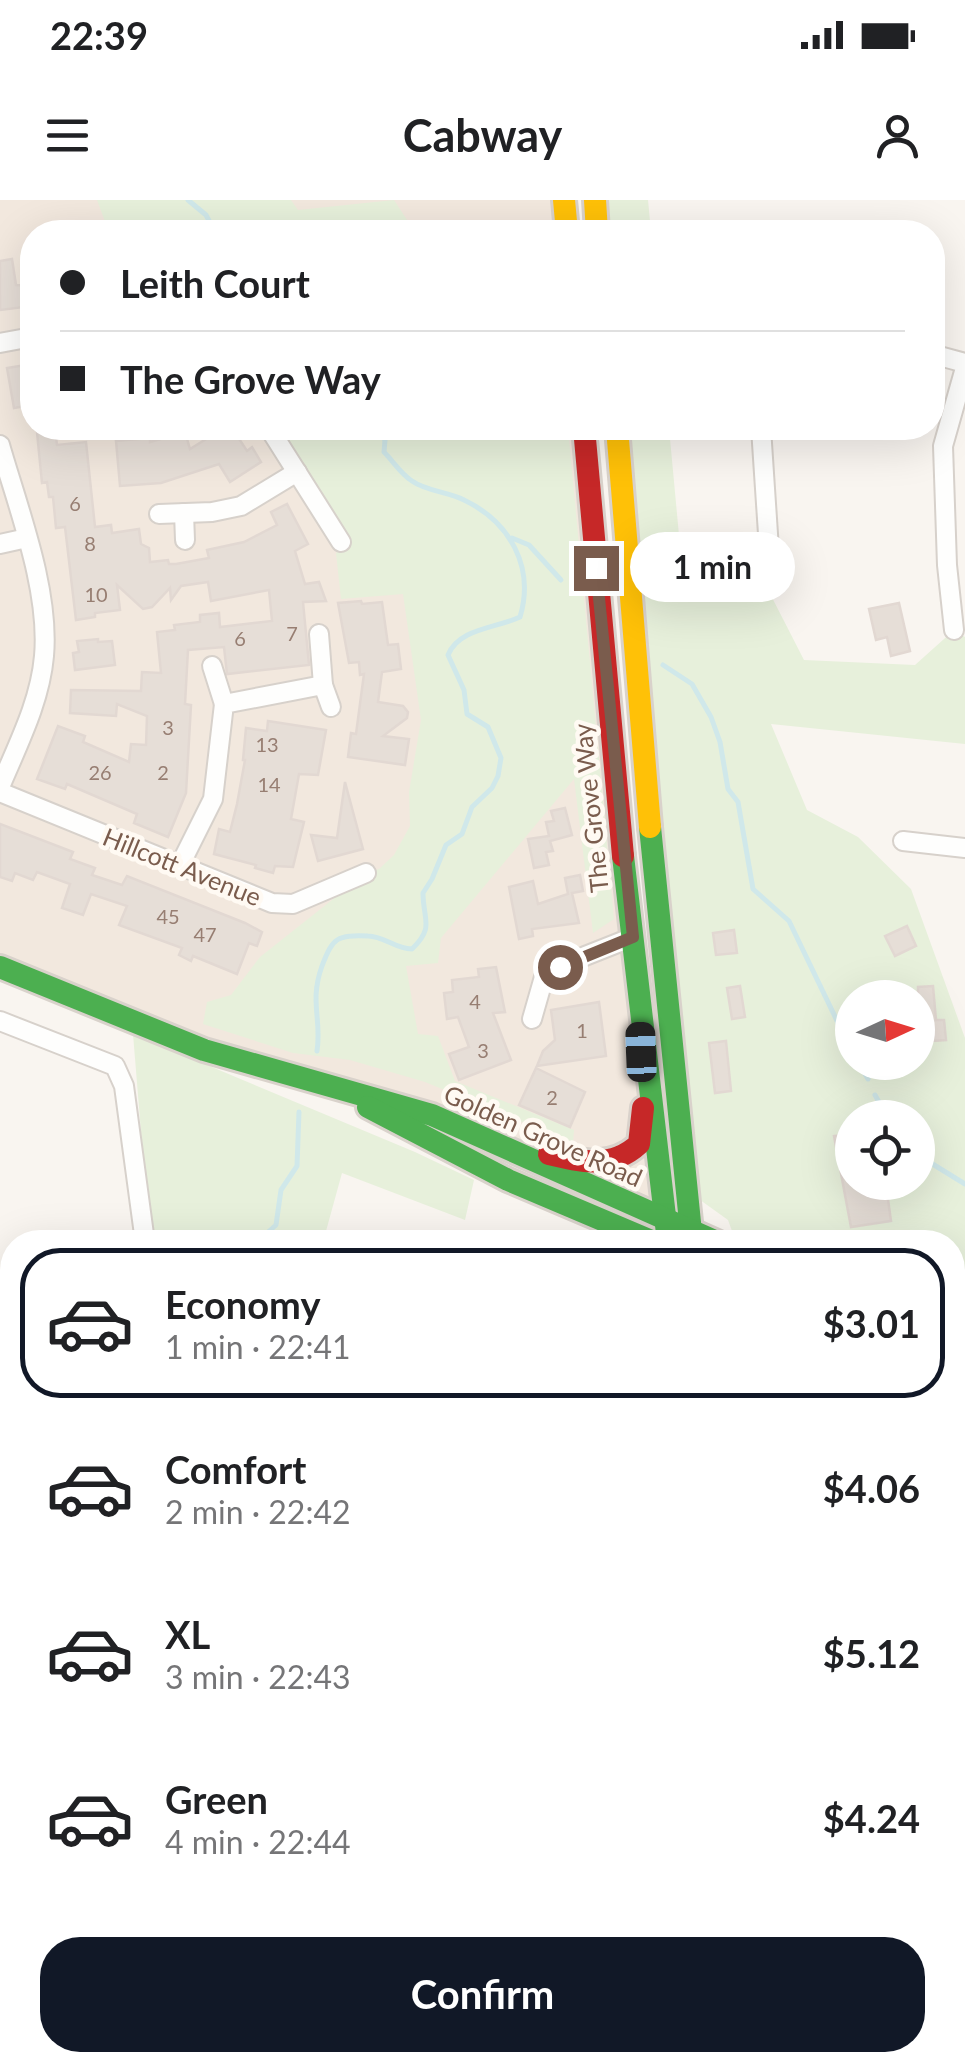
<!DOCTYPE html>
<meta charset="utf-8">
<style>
:root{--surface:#fff;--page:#f2f2f2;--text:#202124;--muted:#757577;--line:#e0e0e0;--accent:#111827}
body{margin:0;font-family:Lato,sans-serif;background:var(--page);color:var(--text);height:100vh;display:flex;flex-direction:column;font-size:38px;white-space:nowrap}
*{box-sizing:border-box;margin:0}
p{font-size:32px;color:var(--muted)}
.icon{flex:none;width:55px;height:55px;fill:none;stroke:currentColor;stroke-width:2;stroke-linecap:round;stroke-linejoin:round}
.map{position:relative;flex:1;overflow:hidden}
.side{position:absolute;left:0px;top:1030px;width:965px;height:842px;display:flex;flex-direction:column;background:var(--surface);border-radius:40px 40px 0 0;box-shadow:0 10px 40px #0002}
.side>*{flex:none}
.banner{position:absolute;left:20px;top:20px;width:925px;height:220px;border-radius:40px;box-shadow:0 10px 40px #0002;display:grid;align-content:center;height:220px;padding:0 40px;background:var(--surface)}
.needle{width:65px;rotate:86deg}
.tools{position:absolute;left:835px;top:780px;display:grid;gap:20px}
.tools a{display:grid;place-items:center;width:100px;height:100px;border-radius:50%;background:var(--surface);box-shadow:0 10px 40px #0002;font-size:50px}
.end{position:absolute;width:45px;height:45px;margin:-22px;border:12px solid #7a5c4d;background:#fff;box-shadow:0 0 0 5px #fff}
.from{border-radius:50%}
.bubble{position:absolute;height:70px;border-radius:35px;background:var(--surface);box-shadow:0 10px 40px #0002;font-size:32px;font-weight:700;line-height:70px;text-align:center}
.car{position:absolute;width:30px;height:60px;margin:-30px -15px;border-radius:12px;box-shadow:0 0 8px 2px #0007;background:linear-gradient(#222 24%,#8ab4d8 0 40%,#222 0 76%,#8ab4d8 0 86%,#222 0)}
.banner b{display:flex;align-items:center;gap:35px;height:95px;font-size:38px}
.banner b+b{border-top:2px solid var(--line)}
.banner i{width:25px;height:25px;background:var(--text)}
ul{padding:18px 0 0;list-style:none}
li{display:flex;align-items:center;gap:30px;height:150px;margin:0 20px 15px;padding:0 20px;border:5px solid transparent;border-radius:40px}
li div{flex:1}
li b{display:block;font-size:38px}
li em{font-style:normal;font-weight:700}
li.current{border-color:var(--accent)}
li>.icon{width:90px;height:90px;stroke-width:1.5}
.primary-button{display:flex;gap:20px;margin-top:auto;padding:20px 40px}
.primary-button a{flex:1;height:115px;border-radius:40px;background:var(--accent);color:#fff;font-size:40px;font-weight:700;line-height:115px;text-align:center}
.status{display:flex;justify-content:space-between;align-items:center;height:70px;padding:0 50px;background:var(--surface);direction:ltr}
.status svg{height:28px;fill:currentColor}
header{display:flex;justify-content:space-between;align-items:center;height:130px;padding:0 40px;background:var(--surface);font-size:45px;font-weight:700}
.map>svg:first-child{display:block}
</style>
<div class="status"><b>22:39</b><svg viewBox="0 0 49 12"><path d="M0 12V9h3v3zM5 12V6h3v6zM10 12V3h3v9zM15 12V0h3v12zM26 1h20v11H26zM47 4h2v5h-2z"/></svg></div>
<header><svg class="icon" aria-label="menu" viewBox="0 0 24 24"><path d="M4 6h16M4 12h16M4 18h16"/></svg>Cabway<svg class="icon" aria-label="person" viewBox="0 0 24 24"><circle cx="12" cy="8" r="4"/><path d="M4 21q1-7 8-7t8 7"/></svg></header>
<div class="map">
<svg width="965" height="1871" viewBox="0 0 965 1871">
<rect width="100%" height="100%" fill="#f9f5f0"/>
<path fill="#f2e8de" d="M0,0H564L567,32H32V228H584L666,1021L575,978L0,767Z"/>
<g fill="#e7f0db" fill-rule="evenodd">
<path d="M97,0H291L298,10L394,0L415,32H175L172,23L107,27Z"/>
<path d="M595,0H648L651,32H598Z"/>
<path d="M269,228H568L614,719L593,733L574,579L441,738L438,763L406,766L418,834L438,836L455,881L574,930L573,943L425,882L350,860L293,853L203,824L207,802L231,795L260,757L366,673L379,669L394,655L410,626L409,592L421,520L403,394L341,399L336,353L344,349Z"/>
<path d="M616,228H669L680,346L743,341L804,460L915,465L954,430L965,437V544L771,524L807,610L858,637L911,689L965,838V1173L953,1166L952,1042H736L728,1020L689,992ZM852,798H918V862H852ZM852,918H918V982H852Z"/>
<path d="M133,834L415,952L474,980L465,1020L342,973L323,1042H150Z"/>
<path d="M952,1180L965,1186V1325L953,1326Z"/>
<path d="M87,1860H370L382,1871H91Z"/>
</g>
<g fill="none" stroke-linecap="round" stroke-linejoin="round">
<g stroke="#d0e8ea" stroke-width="5">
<path d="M188,0L206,15L215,32"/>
<path d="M512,338L529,345L561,380"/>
<path d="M663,465L692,484L711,517L720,542L728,589L738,602L753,689L789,721L852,852"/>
<path d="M317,851C322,819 309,802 322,766C333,737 337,735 368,736C384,736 395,749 412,749C435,727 423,720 423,693L432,679L446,645L462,634L472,607L492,588L498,576L501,558L488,527L467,514L464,490L448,455C459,428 497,428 520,417C535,367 510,322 464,300C448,292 426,291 412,281C401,274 393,261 384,252L385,240L375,228"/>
<path d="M858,862L868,879"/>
<path d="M875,895L888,918"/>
<path d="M918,955L965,984"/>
<path d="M257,1042L276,1025L281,990L297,966L299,912"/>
<path d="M235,1860L238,1871"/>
</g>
</g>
<g fill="#e6ded7" stroke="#e2d8d2" stroke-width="2.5">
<path d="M12,59L16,85L32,86V106L0,110V61Z"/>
<path d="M32,164V205L14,208L7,168Z"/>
<path d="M224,228H232L247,251L252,247L261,262L230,282L219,264L161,283L120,286L116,241L150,238V242L185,232L190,249Z"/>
<path d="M55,230L57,245L86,242L95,327L111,325L112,333L139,329L141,344L149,348L150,362L168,360L169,364H176L209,358L207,350L244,342L277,325L271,312L287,304L308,344L295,351L305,384L319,382L326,401L303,402L309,465L227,474L224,447L188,450L185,504L191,505L186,593L168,637L134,623L137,614L67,584L65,589L37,579L58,526L85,536L83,542L129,562L131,544L146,545L147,516L117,504L116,516L70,513L71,490L141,491L142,472L161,473L157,432L175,430L174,425L200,422V415L219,413L220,427L272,421L269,390L211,401L208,382L181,386L171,400L170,388L152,407L143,409L117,385L120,410L95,413V417L76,420L65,327L56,328L53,297H49L47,282L42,283L37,232Z"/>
<path d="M361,401L362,404L382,402L388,445L398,444L401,469L382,472L378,502L403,506L408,512L407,518L383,536L409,539L405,565L348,557L351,533L356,534L364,474L360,475L359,462L349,463L338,403Z"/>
<path d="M899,403L910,451L891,456L887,437L876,440L869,409Z"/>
<path d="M98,439V442L112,441L115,465L75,470L73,453L79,452L77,441Z"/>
<path d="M268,521L326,530L318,575L299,574L291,619L304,622L293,667L275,666L273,673L255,668L256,665L214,654L219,629L230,632L237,604L245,560H243L246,528L267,531Z"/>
<path d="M345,582L363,649L318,661L311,635L337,638Z"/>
<path d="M565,608L572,635L550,641L553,651L546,652L549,665L534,668L528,639L549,636L546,622L554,621L551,611Z"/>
<path d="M0,624L73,652L70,659L95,668L92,675L122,685L127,676L245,723L262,732L257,746L249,743L237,774L193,756L191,761L179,755L182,748L119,725L127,706L91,694L83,715L62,708L70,684L37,672L33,680L15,673L12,681L0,677Z"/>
<path d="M580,675L583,691L572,693L579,723L532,729L533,736L519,739L509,687L533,681L538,704L568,694L565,678Z"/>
<path d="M907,726L916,746L895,756L885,736Z"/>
<path d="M734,730L737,753L716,755L713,733Z"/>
<path d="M496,767L505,812L493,813L511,860L459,880L449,854L469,847L458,817L447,819L444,793L453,792L452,780L479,777L478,769Z"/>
<path d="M740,786L745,817L732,819L727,788Z"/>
<path d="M933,786L936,820H944L946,840L918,842V787Z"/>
<path d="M599,802L606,856L537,866L543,851L555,840L551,810Z"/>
<path d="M726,841L731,891L715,893L709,843Z"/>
<path d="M536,868L585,892L570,927L519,905Z"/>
<path d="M852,934V982H860L861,989L886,985L891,1021L851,1027L834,936Z"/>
</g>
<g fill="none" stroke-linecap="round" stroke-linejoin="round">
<g stroke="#d7d1cb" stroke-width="22">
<g id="street">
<path d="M0,143L32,137"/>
<path d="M932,154L965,163"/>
<path d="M269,228L341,342"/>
<path d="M761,228L769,349"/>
<path d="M0,245C18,308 50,390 44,456C40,502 18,544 0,587"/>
<path d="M184,313L185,340"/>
<path d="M159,314L212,312L241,306L297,272"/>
<path d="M0,344L27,338"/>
<path d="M954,430L947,365L943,246L965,168"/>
<path d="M212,466L224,504"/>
<path d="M323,485L331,507"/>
<path d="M0,592L272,703L293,704L366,673"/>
<path d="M903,641L965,648"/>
<path d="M179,667L213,599L224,504L323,485L319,434"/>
<path d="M532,819L544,777L585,756L633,737"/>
<path d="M0,821L115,866L124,886L145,1042"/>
<path d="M952,1713L965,1697"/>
<path d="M952,1724L965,1737"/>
<path d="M952,1845L965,1828"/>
<path d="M86,1860L89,1871"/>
<path d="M369,1860L380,1871"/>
<path d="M941,1871L943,1860"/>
</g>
</g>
<g stroke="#d9d2cb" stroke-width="28">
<g id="fast">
<path d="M650,627L692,1042"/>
<path d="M623,656L668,1042"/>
<path d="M0,767L204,850L432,915L717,1042"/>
<path d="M368,907L508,980L654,1042"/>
<path d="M791,1860L792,1871"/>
</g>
</g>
<g stroke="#d9d2cb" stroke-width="28">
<g id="slow">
<path d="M564,0L567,32"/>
<path d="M595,0L597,32"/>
<path d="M617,228L650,627"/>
<path d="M952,1156L965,1162"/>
</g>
</g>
<g stroke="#d9d2cb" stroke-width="28">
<g id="jam">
<path d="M584,228L623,656"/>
<path d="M549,954C582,962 612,969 639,944L643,908"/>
<path d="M952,1180L965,1186"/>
</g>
</g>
<use href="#street" stroke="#fefefd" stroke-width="18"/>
<use href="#fast" stroke="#4caf50" stroke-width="22"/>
<use href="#slow" stroke="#ffc107" stroke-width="22"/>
<use href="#jam" stroke="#c62828" stroke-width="22"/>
</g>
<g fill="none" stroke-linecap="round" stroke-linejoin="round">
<path stroke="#7a5c4d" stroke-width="12" d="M560,767L633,737L596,368"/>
</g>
<g text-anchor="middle" stroke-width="9" stroke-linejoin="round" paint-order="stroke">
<g font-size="20" fill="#977e72">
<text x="75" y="311">6</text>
<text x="90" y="351">8</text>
<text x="96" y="402">10</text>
<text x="292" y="441">7</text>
<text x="240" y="446">6</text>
<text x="168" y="535">3</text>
<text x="267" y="552">13</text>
<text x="100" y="580">26</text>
<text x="163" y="580">2</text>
<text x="269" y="592">14</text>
<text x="168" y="724">45</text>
<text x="205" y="742">47</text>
<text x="475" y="809">4</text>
<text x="582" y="838">1</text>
<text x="483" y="858">3</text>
<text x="552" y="905">2</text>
</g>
<g font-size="25" fill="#7a5c4d" stroke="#fffaf3">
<text transform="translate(591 608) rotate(-96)" y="9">The Grove Way</text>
<text transform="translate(182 667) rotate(22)" y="9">Hillcott Avenue</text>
<text transform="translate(543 936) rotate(24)" y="9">Golden Grove Road</text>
</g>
</g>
</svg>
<div class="tools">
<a><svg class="needle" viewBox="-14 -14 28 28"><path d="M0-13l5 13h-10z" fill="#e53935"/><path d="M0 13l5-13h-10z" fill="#757577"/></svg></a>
<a><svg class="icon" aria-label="locate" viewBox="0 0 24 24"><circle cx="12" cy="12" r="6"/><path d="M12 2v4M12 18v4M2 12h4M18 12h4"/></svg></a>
</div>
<i class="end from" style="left:560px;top:767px"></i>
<i class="end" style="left:596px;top:368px"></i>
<div class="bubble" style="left:630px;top:332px;width:165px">1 min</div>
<i class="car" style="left:641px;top:852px;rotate:358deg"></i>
<div class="banner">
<b><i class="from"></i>Leith Court</b>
<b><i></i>The Grove Way</b>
</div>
<section class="side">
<ul>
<li class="current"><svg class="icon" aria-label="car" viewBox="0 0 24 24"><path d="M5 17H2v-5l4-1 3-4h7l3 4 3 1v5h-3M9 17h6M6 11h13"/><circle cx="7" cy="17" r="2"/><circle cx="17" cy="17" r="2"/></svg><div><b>Economy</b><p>1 min · 22:41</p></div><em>$3.01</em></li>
<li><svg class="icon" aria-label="car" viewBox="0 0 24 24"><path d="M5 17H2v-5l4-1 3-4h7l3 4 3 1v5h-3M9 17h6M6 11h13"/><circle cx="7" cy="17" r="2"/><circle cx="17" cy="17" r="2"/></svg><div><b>Comfort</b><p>2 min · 22:42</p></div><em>$4.06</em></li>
<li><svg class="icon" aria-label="car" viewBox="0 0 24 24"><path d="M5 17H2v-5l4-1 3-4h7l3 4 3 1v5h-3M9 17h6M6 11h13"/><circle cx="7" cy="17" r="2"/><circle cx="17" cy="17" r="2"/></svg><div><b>XL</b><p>3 min · 22:43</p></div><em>$5.12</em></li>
<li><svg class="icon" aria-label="car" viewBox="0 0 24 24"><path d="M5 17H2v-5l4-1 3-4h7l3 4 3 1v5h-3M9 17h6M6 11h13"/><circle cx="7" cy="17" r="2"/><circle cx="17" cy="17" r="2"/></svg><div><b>Green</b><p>4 min · 22:44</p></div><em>$4.24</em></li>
</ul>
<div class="primary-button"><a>Confirm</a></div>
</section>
</div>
